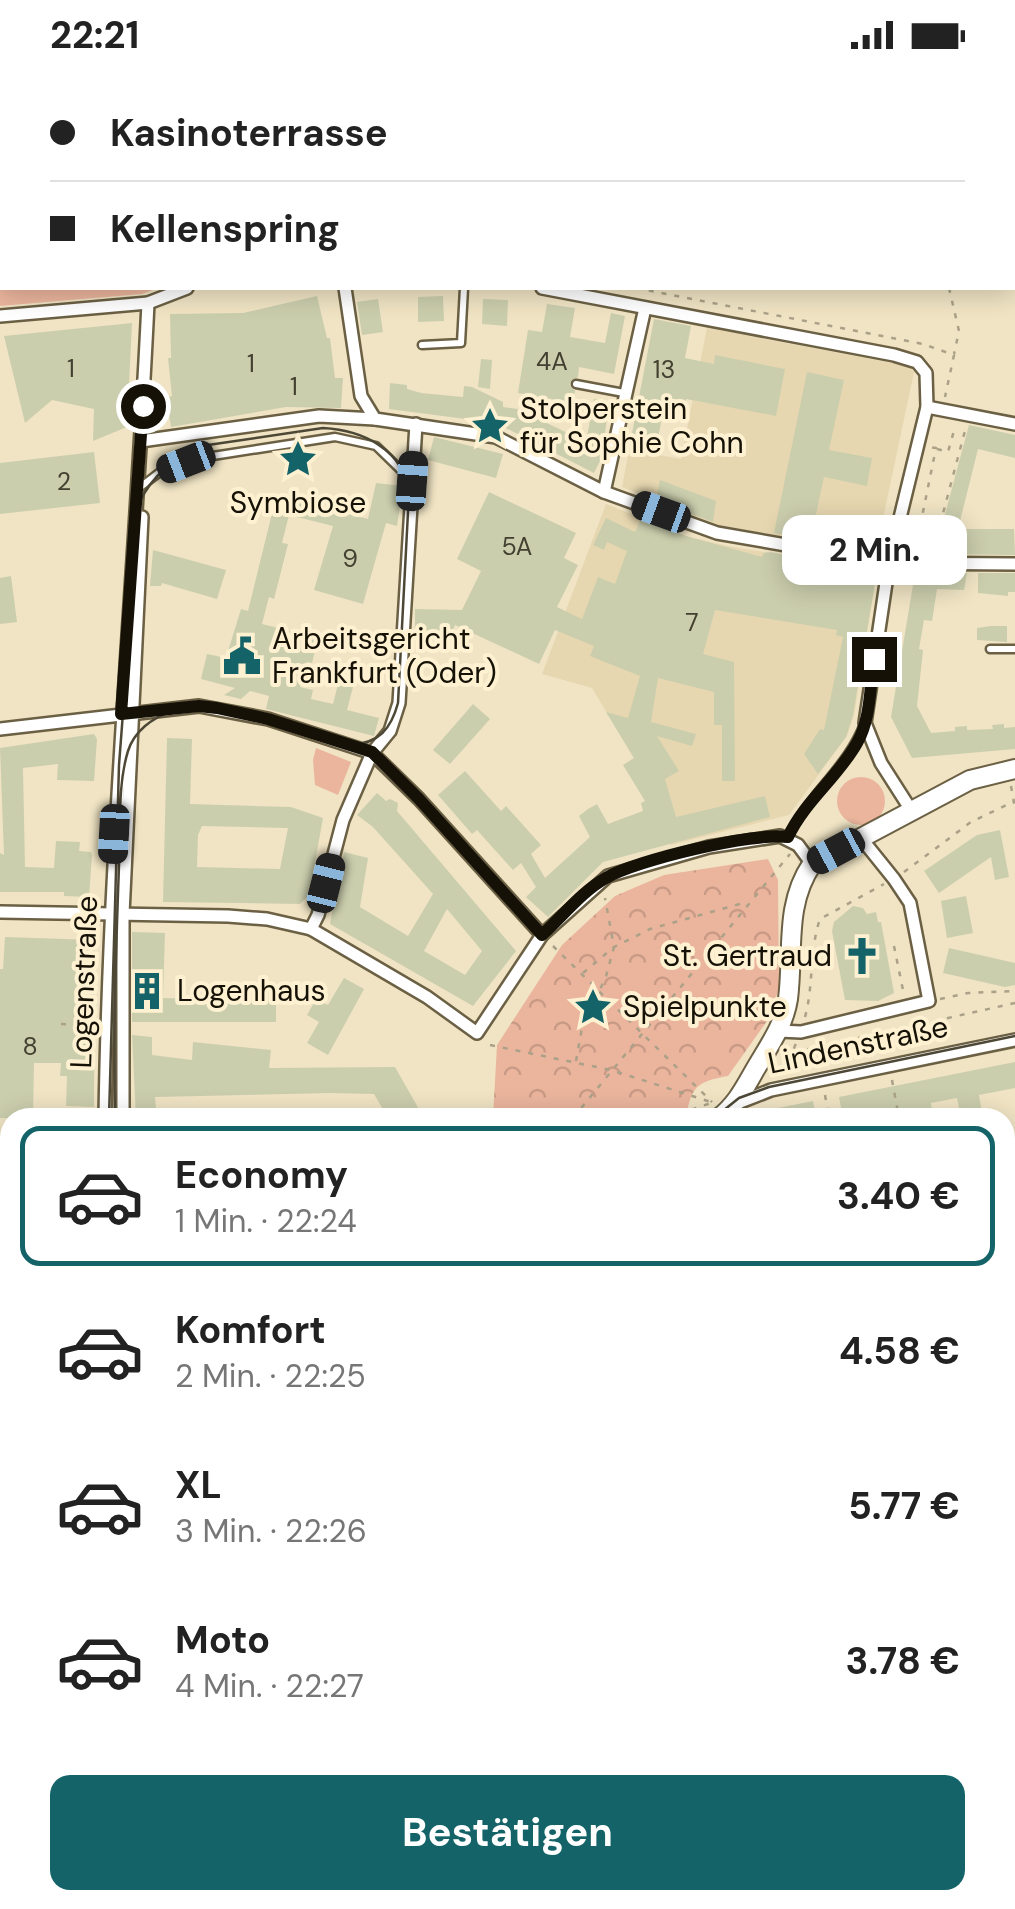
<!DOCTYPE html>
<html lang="de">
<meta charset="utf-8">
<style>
:root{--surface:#fff;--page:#f2f2f2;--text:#222;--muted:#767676;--line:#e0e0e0;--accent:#146368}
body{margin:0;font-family:"DM Sans",sans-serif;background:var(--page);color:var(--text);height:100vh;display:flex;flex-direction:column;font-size:38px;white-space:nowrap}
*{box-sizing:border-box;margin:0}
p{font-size:32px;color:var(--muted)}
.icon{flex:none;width:55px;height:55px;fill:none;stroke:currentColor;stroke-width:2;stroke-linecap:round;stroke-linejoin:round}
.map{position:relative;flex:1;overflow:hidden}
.sheet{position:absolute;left:0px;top:1038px;width:1015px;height:802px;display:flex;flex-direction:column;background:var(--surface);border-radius:30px 30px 0 0;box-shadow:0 5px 25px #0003}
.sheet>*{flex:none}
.guide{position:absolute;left:0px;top:0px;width:1015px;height:220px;box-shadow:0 5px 25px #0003;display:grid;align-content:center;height:220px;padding:0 50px;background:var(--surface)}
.end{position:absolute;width:45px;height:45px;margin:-22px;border:12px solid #151106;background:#fff;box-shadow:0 0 0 5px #fff}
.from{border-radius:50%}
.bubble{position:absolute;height:70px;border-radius:20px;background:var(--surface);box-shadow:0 5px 25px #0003;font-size:32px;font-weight:700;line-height:70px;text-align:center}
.car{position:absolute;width:30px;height:60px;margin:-30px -15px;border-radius:12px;box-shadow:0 0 8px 2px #0007;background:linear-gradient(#222 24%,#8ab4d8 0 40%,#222 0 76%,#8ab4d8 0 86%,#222 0)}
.guide b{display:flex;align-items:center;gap:35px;height:95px;font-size:38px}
.guide b+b{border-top:2px solid var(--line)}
.guide i{width:25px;height:25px;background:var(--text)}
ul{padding:18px 0 0;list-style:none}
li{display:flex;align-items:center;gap:30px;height:140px;margin:0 20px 15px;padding:0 30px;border:5px solid transparent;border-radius:20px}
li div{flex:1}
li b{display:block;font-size:38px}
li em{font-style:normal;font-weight:700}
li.current{border-color:var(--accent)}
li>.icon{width:90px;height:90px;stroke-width:1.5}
.action{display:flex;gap:20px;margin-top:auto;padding:20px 50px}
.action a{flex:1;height:115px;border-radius:20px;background:var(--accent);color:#fff;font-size:40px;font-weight:700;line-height:115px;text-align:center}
.status{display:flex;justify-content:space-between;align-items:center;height:70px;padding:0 50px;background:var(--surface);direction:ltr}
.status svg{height:28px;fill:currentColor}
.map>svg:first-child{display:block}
</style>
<div class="status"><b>22:21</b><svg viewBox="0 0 49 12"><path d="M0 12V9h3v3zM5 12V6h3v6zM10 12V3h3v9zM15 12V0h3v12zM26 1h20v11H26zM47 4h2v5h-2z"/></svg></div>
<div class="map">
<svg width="1015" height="1839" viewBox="0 0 1015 1839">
<defs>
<pattern id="forest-firs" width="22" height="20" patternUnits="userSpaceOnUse" patternTransform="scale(2.5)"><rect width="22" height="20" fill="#d69679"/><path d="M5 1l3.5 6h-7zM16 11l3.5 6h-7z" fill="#ac7961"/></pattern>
<pattern id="park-crowns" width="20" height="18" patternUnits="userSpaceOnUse" patternTransform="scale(2.5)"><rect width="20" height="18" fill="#ebb59d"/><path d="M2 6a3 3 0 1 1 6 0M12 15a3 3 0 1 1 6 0" fill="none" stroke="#c99b86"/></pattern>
</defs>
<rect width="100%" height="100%" fill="#f0e4c4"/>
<g fill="#e6d7b0">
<path d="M707,258L908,296L914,302L877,477L869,482L717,455L622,417L629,380L681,389Z"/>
<path d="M606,434L686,466L728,476L877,501L854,645L847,666L789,745L671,775L651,717L592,618L542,604Z"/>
<path d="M10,1647V1830H64V1839H0V1648Z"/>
</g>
<g fill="#ebb59d">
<path d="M0,185H2V218H158L142,224L0,236Z"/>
<path d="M316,678L351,692L338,725L315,715L313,690Z"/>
<circle cx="861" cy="731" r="24"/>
</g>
<path fill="url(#forest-firs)" d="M608,1830H715V1839H656Z"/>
<g fill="url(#park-crowns)">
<path d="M0,0H859V2H2L0,40Z"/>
<path d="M768,789L778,810L779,919L767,951L728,1006C696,1012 692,1016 686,1047H493L497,975L562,875L615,826L664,805Z"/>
<path d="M0,1457H7L9,1544L0,1563Z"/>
<path d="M1015,1482V1569L1005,1573V1483Z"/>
</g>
<g fill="#cbcead" fill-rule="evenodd">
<path d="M317,226L327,268H330L335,308H343L341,338L286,337L171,357L166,327L172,326L168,288H171L170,244L243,243Z"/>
<path d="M443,226L444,251L418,252V227Z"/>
<path d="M378,229L383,262L362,265L357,232Z"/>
<path d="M483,229L508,230L507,256L482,254Z"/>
<path d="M547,234L575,238L570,267L605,273L611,243L625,246L614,304L579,297L578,307L569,314L575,321L573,333L518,323L528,260L542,262Z"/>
<path d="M654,249L691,256L685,288L714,294L715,285L785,299L776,346L686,329L684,341L664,337L655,384L629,379Z"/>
<path d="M132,253L127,357L93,371L94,339L52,330L25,353L4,266Z"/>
<path d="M481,289L492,290L490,319L478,317Z"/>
<path d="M807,302L844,310L829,380L872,388L867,416L824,407L815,449L859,456L856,478L774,463Z"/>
<path d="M390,313L407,315V319L421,323L463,327L464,316L472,317L503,332V337L518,339L586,372L594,329L609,332L602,387L594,403L496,353L389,339Z"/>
<path d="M969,355L1015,365V388L978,379L958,459H1014L1015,485L943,484L944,448Z"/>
<path d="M434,367L503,384L496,408L428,390Z"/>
<path d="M94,382L100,433L0,444V393Z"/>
<path d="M660,410L716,431L713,452L656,431Z"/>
<path d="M376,413L403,416L397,456L386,453L363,534L314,520L333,456L289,445L282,473L288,474L274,529L269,527L262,554L318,568L312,593L307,592L300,617L313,620L311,629L333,634L338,614L353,617L347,640L379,648L374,666L266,639L269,626L250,621L241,629L224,625L235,618L201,609L207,584L226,588L241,539L248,541L276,427L368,449Z"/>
<path d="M489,422L576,463L564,488L578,495L557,537L582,549L598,507L615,514L627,481L607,472L604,480L593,475L606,448L635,462L641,449L686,466L762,487L764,483L770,482L877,501L853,645L846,667L818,704L804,684L820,659L824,660L843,567L836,565L837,560L715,540L703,584L734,592L735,711H722V655H714V622L658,608L651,652L696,664L692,676L657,666L679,701L665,709L676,747L765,726L770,747L603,792L548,847L526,827L536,817L521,793L513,800L477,760L472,764L438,725L465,701L501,741L506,736L541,775L531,784L545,808L590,767L579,746L588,739L597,734L608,754L643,741L641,733L645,731L623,695L634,688L606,642L628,648L640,606L590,586L594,576L555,560L539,594L455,555L452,562L415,561V539L462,540L481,501L457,489Z"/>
<path d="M153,480L226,500L217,529L162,513L161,516H150Z"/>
<path d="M915,503H967L964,520L937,519L932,551L924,550L919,579L923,580L917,636L931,663L955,661V657L967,656V660L993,659L992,655L1004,654V658L1015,657V679L912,688L891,647Z"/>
<path d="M978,503H1015V522H1008V526L978,523Z"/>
<path d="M11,506L17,552L0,554V508Z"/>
<path d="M991,556H1007V572L977,570V558Z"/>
<path d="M473,634L490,649L450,694L433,680Z"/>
<path d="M94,664L97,669L94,711L57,710L58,694L23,698L25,797L54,798L56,771L80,772L79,781L91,782L92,785L89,827L64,826V822H0V783L4,785L0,678Z"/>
<path d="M167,668L192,669L190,734L291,737L323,748L309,825L300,834L163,832ZM202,756L288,758L280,799L197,797L198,765Z"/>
<path d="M377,723L386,731L390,729L398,733L397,741L516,881L473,936L330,854L344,782L368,788L360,837L408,866L433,824L373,757L357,745ZM447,839L482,881L465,905L424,881Z"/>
<path d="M1000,760L1009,807L995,810L991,787L939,823L924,801L977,765Z"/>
<path d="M966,826L973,863L947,868L941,831Z"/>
<path d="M853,836L863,838L867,844L876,842L878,852H881L894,923L878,931L845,930L832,861L834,852Z"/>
<path d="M132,862L165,863L163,928L206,929V919H276V952H132Z"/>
<path d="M5,867L95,870L94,1037L66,1036L67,1006H60L61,993H34L33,1048H0V899H3Z"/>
<path d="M949,878L1015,893V915L1005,917L943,903Z"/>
<path d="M344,908L364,919L328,985L307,973L319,952L307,945L316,929L328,935Z"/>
<path d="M132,965L152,967V985L192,990L193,972L271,980L269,998L395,997L424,1048H388L374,1024L330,1023L155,1027L157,1048H136Z"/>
<path d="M1015,992V1018L979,1025L982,1043L961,1047L957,1028L931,1033L933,1048H922L920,1039L876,1048H843L839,1027Z"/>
<path d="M813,1031L816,1048H759L758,1042Z"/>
</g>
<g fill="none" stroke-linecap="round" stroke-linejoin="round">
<g stroke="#6b6044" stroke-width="11">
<g id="lane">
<path d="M422,275L461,273L464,218"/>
<path d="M576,314L624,323"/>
<path d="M139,418L160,402L200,388L335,367L376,376L411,410"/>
<path d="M990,579H1015"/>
<path d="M788,767C807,726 848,697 864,654"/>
<path d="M0,1227L10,1224"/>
<path d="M0,1230H10"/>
<path d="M101,1830V1839"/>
<path d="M451,1830L452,1839"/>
<path d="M854,1830V1839"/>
<path d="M935,1830V1839"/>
<path d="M743,1839L744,1830"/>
</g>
</g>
<g stroke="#6b6044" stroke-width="16">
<g id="street">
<path d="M345,218L361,326L375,349L496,367L604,422L717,463L889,493L1015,494"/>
<path d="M542,218L894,285L917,292L926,303L927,337L889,493L865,653L881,693L911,740"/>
<path d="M0,246L148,233L187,218"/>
<path d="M927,337L1015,354"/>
<path d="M141,371L319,346L375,349"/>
<path d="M604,422L645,238"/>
<path d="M0,659L199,636L268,649L372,683L419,729L542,865"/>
<path d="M0,842L228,846L267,849L311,859L427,927L477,963L542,865L608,806L709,777L780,766L798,775L812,794"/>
<path d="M311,859L318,845L343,750L372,683L390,661L399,633L416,354"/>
<path d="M779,961L801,962L929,931L910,833L894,809L861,768"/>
<path d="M738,1033L771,1020L1015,970"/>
<path d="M105,1048C109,775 135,505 148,233"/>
<path d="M123,1048V844L142,447"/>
<path d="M1005,1169L1015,1166"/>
<path d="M1005,1407L1015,1405"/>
<path d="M0,1445L10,1444"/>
<path d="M1005,1479L1015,1478"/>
<path d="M0,1615L10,1614"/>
<path d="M1005,1689L1015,1708"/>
<path d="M800,1839V1830"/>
</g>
</g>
<g stroke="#6b6044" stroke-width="22">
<g id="secondary">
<path d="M719,1048C737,1034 745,1017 756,998C769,976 784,955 788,929C794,882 784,835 812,794L970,710L1015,699"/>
<path d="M0,1213L10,1214"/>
<path d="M0,1244H10"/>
<path d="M84,1839V1830"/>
<path d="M115,1839L116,1830"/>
</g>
</g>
<g stroke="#aba188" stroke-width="2.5" stroke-dasharray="5 8" stroke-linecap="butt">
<path d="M63,0L72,2"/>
<path d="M100,0L102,2"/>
<path d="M263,0V2"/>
<path d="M357,2L388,0"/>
<path d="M984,2V0"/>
<path d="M1012,82H1015"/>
<path d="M0,181H2"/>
<path d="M636,218L923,274L954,285L945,327"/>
<path d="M949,218L959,261L954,284"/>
<path d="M937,379L948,382L955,357"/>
<path d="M915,481L936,378L929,377"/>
<path d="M941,481V451L966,357"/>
<path d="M1011,716L1015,738"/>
<path d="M904,802L971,752L1015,731"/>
<path d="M553,876L712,1032"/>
<path d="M894,876L904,925"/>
<path d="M583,903L614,877L650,859L747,832"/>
<path d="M940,929L968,923L1015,921"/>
<path d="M805,947C814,914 809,881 820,849L884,814"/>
<path d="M61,954L94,956"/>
<path d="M78,958L95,959"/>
<path d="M490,975L611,1000L711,1032"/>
<path d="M782,985L1015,933"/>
<path d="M576,991L584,947L605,910L614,877L605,828"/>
<path d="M785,1003L796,973"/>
<path d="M892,1010L899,1048"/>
<path d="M825,1025L829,1048"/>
<path d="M481,1041L482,1048"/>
<path d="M67,1048V1041L94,1042"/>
<path d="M573,1048L790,784"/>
<path d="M667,1048L711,1033"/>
<path d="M6,1261L10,1389"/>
<path d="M1005,1531L1015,1546"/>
<path d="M0,1562L10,1559"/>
</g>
<use href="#lane" stroke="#fff" stroke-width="6"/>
<use href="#street" stroke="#fff" stroke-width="11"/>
<use href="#secondary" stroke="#fff" stroke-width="18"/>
<g stroke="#4d4736" stroke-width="2.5">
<path d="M109,1048L119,695L139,434C150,406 180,383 208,375L323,358C363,360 404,380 409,423L398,633C391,659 379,673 351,675C298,669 223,629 172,642C152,647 134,662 128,681C117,717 121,759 119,795C116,879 113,964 115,1048"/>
<path d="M714,1048L739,1028L769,1017L1015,966"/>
<path d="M0,1234L10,1235"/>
<path d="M104,1839V1830"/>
</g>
</g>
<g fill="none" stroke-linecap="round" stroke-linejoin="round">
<path stroke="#151106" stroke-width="12" d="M143,336L121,644L199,636L217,638L268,649L372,682L419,729L542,865C562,847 582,821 606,808C636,790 754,762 788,767C805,731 838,707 857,673C871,649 870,615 874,589"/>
</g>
<defs>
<g id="sight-bare" transform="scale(3)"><path d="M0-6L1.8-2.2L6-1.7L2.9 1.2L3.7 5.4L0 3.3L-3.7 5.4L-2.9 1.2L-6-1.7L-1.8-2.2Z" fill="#146368" stroke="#fef1d1" stroke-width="2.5" paint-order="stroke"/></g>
<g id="civic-bare" transform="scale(3)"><path d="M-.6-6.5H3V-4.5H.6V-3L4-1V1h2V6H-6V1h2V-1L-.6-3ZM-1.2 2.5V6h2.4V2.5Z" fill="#146368" stroke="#fef1d1" stroke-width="2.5" paint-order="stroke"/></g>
<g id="church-bare" transform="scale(3)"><path d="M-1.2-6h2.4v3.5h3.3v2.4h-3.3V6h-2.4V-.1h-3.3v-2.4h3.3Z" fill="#146368" stroke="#fef1d1" stroke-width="2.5" paint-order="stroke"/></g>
<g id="building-bare" transform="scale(3)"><path d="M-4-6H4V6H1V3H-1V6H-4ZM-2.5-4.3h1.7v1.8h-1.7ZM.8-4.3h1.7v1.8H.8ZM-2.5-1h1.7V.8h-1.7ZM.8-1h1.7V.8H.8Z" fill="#146368" stroke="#fef1d1" stroke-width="2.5" paint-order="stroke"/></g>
</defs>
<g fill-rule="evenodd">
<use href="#sight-bare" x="490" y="356"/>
<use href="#sight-bare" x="298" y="389"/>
<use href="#civic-bare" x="242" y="586"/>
<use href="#church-bare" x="862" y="886"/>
<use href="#building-bare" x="147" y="921"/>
<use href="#sight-bare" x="593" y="937"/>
</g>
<g text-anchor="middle" stroke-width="8" stroke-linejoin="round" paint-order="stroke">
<g font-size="25" fill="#424030">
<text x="552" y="300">4A</text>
<text x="251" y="302">1</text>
<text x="71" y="307">1</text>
<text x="664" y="308">13</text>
<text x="294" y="325">1</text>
<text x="64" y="420">2</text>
<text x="517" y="485">5A</text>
<text x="350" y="497">9</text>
<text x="692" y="561">7</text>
<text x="30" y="985">8</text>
</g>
<g font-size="30" fill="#151106" stroke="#fef1d1" text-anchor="start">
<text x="520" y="349">Stolperstein<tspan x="520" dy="34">für Sophie Cohn</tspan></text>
<text x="298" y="443" text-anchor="middle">Symbiose</text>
<text x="272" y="579">Arbeitsgericht<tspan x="272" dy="34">Frankfurt (Oder)</tspan></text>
<text x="832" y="896" text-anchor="end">St. Gertraud</text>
<text x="177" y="931">Logenhaus</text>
<text x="623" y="947">Spielpunkte</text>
</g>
<g font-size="30" fill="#151106" stroke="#fef1d1">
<text transform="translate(84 912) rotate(-88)" y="10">Logenstraße</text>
<text transform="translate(858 975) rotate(-12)" y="10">Lindenstraße</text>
</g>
</g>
</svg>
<i class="end from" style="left:143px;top:336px"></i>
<i class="end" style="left:874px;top:589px"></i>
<div class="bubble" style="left:782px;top:445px;width:185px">2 Min.</div>
<i class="car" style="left:186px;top:392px;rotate:249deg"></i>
<i class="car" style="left:412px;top:411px;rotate:4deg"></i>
<i class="car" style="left:661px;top:442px;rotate:290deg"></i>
<i class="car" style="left:114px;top:764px;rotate:183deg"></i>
<i class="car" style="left:836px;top:781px;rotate:242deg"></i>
<i class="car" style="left:326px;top:813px;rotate:14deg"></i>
<div class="guide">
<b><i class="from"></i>Kasinoterrasse</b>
<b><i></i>Kellenspring</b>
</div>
<section class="sheet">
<ul>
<li class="current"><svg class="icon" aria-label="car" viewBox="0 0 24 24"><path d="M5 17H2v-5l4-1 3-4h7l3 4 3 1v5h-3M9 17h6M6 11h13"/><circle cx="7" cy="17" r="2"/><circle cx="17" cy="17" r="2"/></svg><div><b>Economy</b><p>1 Min. · 22:24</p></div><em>3.40 €</em></li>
<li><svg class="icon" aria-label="car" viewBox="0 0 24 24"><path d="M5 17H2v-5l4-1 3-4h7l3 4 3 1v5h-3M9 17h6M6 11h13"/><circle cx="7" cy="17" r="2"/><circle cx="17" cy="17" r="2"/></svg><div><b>Komfort</b><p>2 Min. · 22:25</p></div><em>4.58 €</em></li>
<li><svg class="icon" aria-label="car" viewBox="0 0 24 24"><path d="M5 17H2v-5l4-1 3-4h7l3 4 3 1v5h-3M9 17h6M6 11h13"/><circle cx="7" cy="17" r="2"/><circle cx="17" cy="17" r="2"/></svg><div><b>XL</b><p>3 Min. · 22:26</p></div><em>5.77 €</em></li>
<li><svg class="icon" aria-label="car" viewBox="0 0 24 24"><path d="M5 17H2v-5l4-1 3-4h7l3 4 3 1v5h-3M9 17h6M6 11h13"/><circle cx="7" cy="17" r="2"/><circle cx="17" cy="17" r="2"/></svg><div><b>Moto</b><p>4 Min. · 22:27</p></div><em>3.78 €</em></li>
</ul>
<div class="action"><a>Bestätigen</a></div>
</section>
</div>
